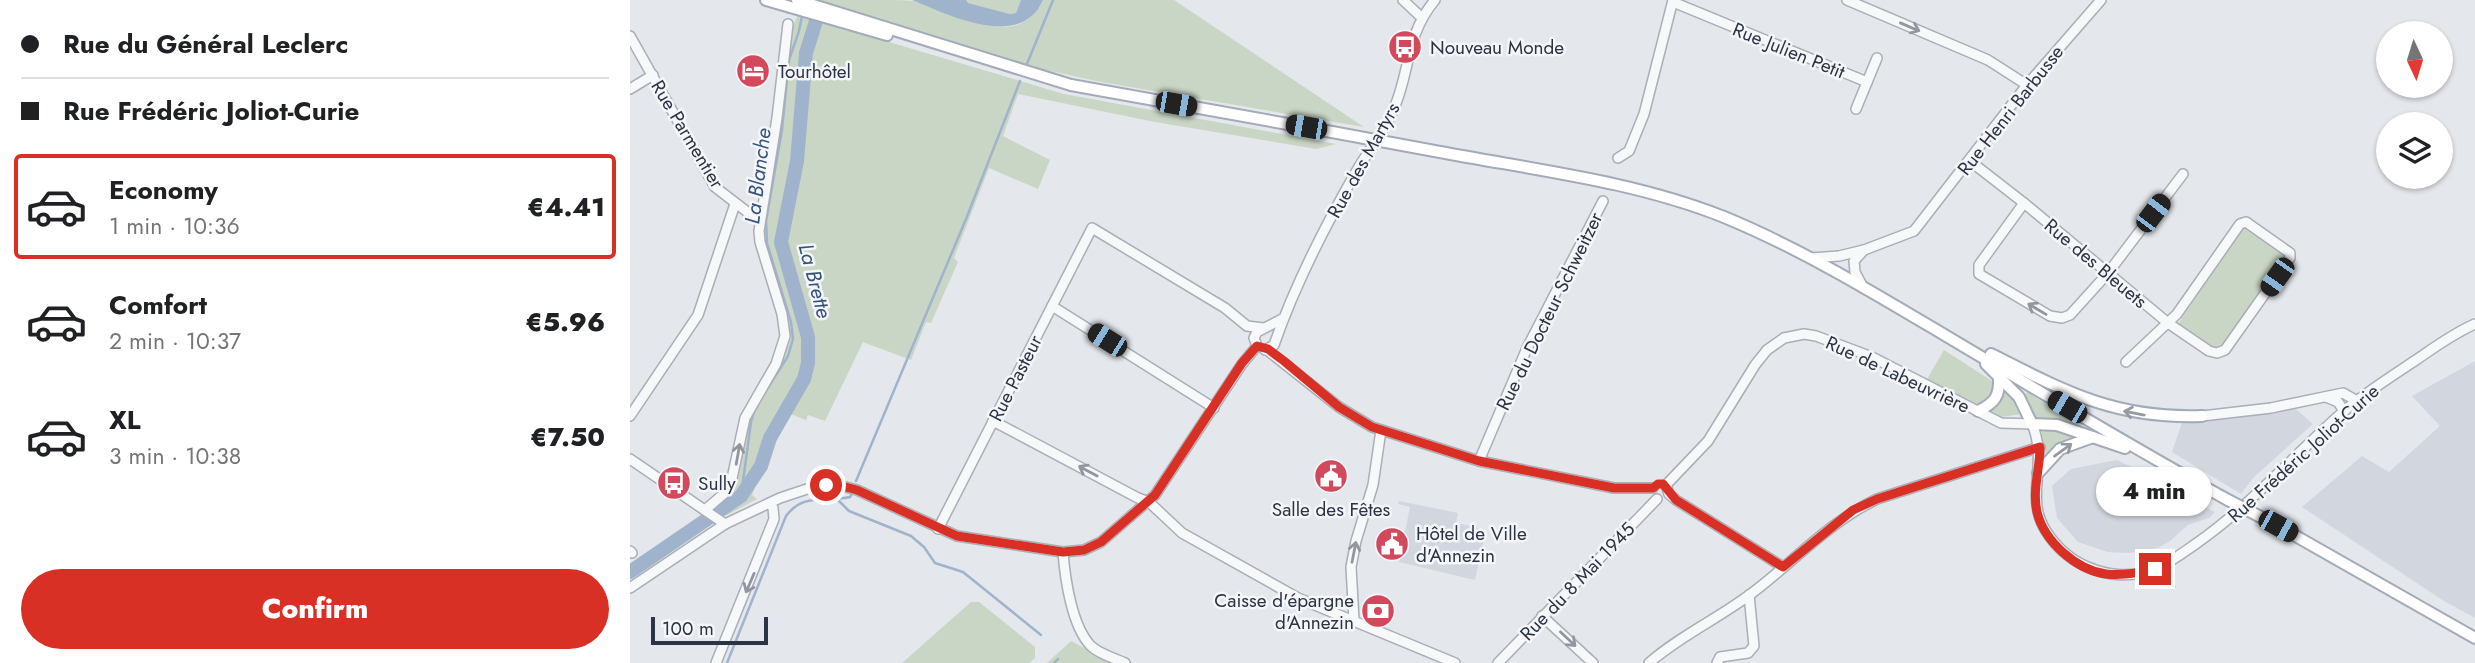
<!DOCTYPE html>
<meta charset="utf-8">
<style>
:root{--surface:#fff;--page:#f2f2f2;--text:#202124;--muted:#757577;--line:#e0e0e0;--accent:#d93025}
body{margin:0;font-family:Jost,sans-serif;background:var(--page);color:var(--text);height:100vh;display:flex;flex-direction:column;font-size:26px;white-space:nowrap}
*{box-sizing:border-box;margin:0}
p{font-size:23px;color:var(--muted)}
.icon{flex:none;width:38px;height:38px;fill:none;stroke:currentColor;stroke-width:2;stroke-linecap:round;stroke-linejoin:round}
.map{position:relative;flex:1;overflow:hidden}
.details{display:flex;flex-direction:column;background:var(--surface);width:630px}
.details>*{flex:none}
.top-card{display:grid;align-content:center;height:154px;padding:0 21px;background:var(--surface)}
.needle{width:46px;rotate:176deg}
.tools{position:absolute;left:1746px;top:21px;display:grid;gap:14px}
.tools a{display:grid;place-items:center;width:77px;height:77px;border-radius:50%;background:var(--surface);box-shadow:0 2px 5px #0004;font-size:35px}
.scale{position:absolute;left:21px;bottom:18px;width:117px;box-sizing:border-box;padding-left:7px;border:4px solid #2b3445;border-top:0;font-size:19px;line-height:24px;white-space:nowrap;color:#2b3445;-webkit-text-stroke:5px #f4f6f9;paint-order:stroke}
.end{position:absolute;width:32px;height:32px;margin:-16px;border:9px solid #d93025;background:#fff;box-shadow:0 0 0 4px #fff}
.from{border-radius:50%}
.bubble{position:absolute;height:49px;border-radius:24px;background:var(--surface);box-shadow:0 2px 5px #0004;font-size:23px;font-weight:800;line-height:49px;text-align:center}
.car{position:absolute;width:21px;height:42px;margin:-21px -10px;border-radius:9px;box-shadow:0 0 5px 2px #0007;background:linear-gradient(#222 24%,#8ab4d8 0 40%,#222 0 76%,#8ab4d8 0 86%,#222 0)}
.top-card b{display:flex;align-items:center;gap:24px;height:66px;font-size:26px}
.top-card b+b{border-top:2px solid var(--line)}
.top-card i{width:18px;height:18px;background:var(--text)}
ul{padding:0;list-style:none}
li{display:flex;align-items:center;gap:21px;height:105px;margin:0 14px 10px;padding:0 7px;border:4px solid transparent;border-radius:7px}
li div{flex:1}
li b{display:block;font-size:26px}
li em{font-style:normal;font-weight:800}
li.on{border-color:var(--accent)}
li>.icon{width:63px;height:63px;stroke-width:1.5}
.action{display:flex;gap:14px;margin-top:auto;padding:14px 21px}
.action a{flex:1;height:80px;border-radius:42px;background:var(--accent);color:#fff;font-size:28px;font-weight:800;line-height:80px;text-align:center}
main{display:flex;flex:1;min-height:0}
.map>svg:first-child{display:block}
</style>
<main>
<section class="details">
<div class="top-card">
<b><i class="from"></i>Rue du Général Leclerc</b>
<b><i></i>Rue Frédéric Joliot-Curie</b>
</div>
<ul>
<li class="on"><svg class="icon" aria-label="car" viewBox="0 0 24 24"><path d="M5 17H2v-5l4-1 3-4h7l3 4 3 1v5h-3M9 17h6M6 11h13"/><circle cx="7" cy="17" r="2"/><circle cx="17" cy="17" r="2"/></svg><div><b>Economy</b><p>1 min · 10:36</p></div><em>€4.41</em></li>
<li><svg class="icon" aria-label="car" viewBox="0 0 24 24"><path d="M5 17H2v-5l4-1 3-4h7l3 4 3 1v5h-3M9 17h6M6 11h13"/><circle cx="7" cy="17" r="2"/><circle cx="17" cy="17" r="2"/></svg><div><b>Comfort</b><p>2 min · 10:37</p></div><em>€5.96</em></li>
<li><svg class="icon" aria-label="car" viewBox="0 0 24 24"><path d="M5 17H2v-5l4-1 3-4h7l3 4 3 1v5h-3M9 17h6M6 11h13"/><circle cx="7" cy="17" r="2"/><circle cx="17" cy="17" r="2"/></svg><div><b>XL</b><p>3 min · 10:38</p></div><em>€7.50</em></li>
</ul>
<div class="action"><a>Confirm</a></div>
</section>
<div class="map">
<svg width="1845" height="663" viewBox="0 0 1845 663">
<rect width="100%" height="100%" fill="#e4e7ec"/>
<g fill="#d2d6de">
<path d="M1845,361V618L1814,601L1672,507L1732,456L1759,472L1810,426L1782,396Z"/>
<path d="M1660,404L1683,424L1623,478L1611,494L1542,452L1554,417Z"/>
<path d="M1487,460L1508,470L1585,512L1579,518L1558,525L1540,541L1528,548L1499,553L1478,552L1448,542L1427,518L1422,486L1441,469Z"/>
<path d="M769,501L828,513L826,523L849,528L847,536L854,538L845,580L769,562L780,507L768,504Z"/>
</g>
<g fill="#c9d6c5">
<path d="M187,0C210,0 233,0 257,0C265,0 276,0 284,1C323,11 389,54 413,0H544L734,127L471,82L411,69Z"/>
<path d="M336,0H391L386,13L380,14L337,3Z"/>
<path d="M168,15L434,94L706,144L686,149L525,122L388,94L373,136L420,160L408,189L359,168L324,258L328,262L301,323L296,322L281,360L233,342L195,421L178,415L176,420L158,413C144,432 137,455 128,474C125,481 126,487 122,495L127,499L97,515L88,505L99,496L108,480L117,419L149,366L157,342L132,241L131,225L161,30Z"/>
<path d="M1615,225L1658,254L1592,348L1584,349L1548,324Z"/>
<path d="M1314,350L1362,381L1366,391L1352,404L1341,403L1296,381Z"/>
<path d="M1373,385L1387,397L1392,414L1371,417L1355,410Z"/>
<path d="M1397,392L1457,430L1405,420L1393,397Z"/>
<path d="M1411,426L1455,436L1415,461Z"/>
<path d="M341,602H349L405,647V658L399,663H272Z"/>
<path d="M441,641L482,663H417Z"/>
</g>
<path fill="#9fb4cc" d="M282,0H336L338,3L380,14L386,13L391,0H413C391,51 319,15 282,0Z"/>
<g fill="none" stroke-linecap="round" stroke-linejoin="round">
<g stroke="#9fb4cc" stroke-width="2.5">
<path d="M397,64L423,0"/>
<path d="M226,481L336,219L390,81"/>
<path d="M111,496L121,422L125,408L158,356L163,339L161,322L137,243L136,221L152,130L159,60L169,31L172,16"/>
<path d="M208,500L219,511L281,536L294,547L305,563L333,572L411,635"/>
<path d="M97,663L156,516C174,492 195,503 220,497L223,492"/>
<path d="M424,663L428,659"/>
</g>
<path stroke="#9fb4cc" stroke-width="14" d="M0,572L111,496L131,466L140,438L174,379L178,363V337L151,242L167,161L176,53L186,21"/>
<g stroke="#a9aeb7" stroke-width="12">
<g id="minor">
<path d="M773,0L791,17"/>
<path d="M1217,0L1358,60L1397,85"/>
<path d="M1043,2L1237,82"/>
<path d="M0,36L85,187L129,221"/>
<path d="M0,89L23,75"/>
<path d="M1226,109L1247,58"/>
<path d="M988,158L999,151L1014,114L1043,0"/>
<path d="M1340,161L1394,203L1349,265V274L1420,316L1432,318L1440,315L1478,273L1553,174"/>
<path d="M1394,203L1538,323L1579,351L1587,353L1595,350L1660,258V253L1616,222L1610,224L1547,314L1496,362"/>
<path d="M1181,258L1209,256L1234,250L1284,231L1397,85L1471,0"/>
<path d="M1233,287L1225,272L1224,261L1234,250"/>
<path d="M422,306L584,408"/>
<path d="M627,346L624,338L627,332L652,319"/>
<path d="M635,350L644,345C664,287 695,226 726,172C737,152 753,134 762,113C781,74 774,37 805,0"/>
<path d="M637,350L709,407L742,427L849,461L984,488H1023"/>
<path d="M1696,397L1708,402L1714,411"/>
<path d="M0,416L68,315L105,204"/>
<path d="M1572,416L1641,408L1713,393L1727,401"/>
<path d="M363,421L508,498L519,502L552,533L668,598L825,663"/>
<path d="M0,459L95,524"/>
<path d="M849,461L897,348L973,201"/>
<path d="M1036,485L1078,441L1125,365L1137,350L1154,338L1174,334L1186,336L1242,357L1371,423L1402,424C1419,463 1394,497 1416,531C1439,568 1486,585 1527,568C1541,562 1554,552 1567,543C1621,505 1664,455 1713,412C1736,392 1762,376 1786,360C1805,347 1824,333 1845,324"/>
<path d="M1036,485L1039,494L1046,500L1153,567"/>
<path d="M75,510L96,492L101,483L115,418L146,364L155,336L152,314L130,242L129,231L147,118L158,24"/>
<path d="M308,529L462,228L595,308L617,326L633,328"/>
<path d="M0,551L2,553"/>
<path d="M433,552C435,579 442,627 461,646C469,654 484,658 495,663"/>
<path d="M0,588L95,524L150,498L186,486L208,485L227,490L327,536L433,552L454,550L471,542L525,495L612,364L627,346"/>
<path d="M912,616L963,663"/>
<path d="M724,620L721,567L726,541L743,485L751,430"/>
<path d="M86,663L144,519L143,508L140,503"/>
<path d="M868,663L1027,499"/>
<path d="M1019,663C1052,634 1092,617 1126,590C1166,559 1201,521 1247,499L1410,447"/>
<path d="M1087,663L1090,657L1118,653L1124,646L1119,595"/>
</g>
</g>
<g stroke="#a3abb8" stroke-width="14">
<g id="major">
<path d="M136,0L257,35"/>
<path d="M167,0L441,85L702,132"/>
<path d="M810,152C905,170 1004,181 1094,217C1174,250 1249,296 1323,340C1414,394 1505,449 1598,500"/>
<path d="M1361,354C1436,392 1485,419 1572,416"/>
<path d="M1356,364L1389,397L1402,424L1427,425L1495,448"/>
<path d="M1348,411C1365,403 1370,396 1369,377"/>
<path d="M1408,473L1430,449L1463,437"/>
<path d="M1648,526L1845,638"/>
</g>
</g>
<use href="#minor" stroke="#f7f8fa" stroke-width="9"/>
<use href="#major" stroke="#fff" stroke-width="10"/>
<g stroke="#a3abb8" stroke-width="14" stroke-linecap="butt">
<g id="major-bridge">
<path d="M702,132L810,152"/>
<path d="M1598,500L1648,526"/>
</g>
</g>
<use href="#major-bridge" stroke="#fff" stroke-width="10"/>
</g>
<defs><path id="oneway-shaft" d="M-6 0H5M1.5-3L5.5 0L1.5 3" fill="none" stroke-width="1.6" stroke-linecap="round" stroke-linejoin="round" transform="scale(1.75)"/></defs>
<g stroke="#9196a0">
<use href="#oneway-shaft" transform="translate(1280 27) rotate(23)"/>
<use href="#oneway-shaft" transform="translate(1407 309) rotate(-149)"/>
<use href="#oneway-shaft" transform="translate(108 454) rotate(-80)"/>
<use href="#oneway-shaft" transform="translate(458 471) rotate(-152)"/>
<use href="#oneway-shaft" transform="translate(724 552) rotate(-79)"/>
<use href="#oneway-shaft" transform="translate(120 583) rotate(113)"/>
<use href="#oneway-shaft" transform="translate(938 639) rotate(43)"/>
</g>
<g stroke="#959aa2">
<use href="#oneway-shaft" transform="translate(1504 413) rotate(-169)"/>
<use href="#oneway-shaft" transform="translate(1433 450) rotate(-36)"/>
</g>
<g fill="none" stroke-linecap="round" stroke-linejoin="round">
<path stroke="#d93025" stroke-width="9" d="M196,485H208L227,490L327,536L433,552L454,550L471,542L525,495L612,363L627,346L638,349L654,361L709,407L742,427L849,461L984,488H1023L1028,484H1033L1046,500L1153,567L1223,510L1247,499L1410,447C1410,469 1402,490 1407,512C1414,541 1446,570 1476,574C1492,576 1509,573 1525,569"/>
</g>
<defs>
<g id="bus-disc" transform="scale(1.75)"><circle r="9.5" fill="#d1495b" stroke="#f4f6f9"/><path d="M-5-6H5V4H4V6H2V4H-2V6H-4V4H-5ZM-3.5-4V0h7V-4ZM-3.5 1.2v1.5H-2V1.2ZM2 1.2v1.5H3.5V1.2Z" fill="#fff"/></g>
<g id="hotel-disc" transform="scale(1.75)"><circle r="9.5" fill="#d1495b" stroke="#f4f6f9"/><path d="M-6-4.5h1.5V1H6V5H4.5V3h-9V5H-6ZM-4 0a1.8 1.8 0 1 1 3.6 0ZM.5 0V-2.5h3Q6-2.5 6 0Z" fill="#fff"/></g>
<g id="civic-disc" transform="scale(1.75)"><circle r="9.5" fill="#d1495b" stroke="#f4f6f9"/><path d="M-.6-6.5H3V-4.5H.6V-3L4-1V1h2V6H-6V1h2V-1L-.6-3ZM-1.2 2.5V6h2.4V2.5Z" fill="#fff"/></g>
<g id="bank-disc" transform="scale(1.75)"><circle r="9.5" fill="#d1495b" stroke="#f4f6f9"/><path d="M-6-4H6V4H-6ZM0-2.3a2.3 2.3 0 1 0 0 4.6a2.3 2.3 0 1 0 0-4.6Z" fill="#fff"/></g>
</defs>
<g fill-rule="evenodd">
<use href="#bus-disc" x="775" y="47"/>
<use href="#hotel-disc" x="123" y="71"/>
<use href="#civic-disc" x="701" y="476"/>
<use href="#bus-disc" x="44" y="483"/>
<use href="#civic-disc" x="762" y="544"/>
<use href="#bank-disc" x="748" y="611"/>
</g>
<g text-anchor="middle" stroke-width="5" stroke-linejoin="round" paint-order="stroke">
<g font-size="19" fill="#2b3445" stroke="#f4f6f9" text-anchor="start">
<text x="800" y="54">Nouveau Monde</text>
<text x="148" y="78">Tourhôtel</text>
<text x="68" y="490">Sully</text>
<text x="701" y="516" text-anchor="middle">Salle des Fêtes</text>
<text x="786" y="540">Hôtel de Ville<tspan x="786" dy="22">d'Annezin</tspan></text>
<text x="724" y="607" text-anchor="end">Caisse d'épargne<tspan x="724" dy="22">d'Annezin</tspan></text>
</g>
<g font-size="19" fill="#2b3445" stroke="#f4f6f9">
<text transform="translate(1159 50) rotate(22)" y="7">Rue Julien Petit</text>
<text transform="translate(1380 110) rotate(-52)" y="7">Rue Henri Barbusse</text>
<text transform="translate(58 134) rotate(59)" y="7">Rue Parmentier</text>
<text transform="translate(733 160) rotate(-61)" y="7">Rue des Martyrs</text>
<text transform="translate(1466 263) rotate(40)" y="7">Rue des Bleuets</text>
<text transform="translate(919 311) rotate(-64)" y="7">Rue du Docteur Schweitzer</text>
<text transform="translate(1268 374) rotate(25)" y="7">Rue de Labeuvrière</text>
<text transform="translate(385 378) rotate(-63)" y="7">Rue Pasteur</text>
<text transform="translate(1673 453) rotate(-42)" y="7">Rue Frédéric Joliot-Curie</text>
<text transform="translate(947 581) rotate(-46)" y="7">Rue du 8 Mai 1945</text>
</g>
<g font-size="21" font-style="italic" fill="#34527a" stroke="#f4f6f9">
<text transform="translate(128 176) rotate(-83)" y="7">La Blanche</text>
<text transform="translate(185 281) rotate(75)" y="7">La Brette</text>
</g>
</g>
</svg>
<div class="tools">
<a><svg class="needle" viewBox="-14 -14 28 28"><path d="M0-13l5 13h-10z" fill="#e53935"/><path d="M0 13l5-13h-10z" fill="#757577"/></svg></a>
<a><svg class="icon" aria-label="layers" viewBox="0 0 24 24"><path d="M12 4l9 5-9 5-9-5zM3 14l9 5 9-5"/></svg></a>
</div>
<div class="scale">100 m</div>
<i class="end from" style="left:196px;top:485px"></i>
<i class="end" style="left:1525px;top:569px"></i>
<div class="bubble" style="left:1466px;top:467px;width:116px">4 min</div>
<i class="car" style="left:546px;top:104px;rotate:100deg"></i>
<i class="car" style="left:676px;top:127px;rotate:280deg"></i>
<i class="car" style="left:1523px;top:213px;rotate:37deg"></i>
<i class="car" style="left:1647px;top:277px;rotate:215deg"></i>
<i class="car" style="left:477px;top:340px;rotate:302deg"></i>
<i class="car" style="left:1437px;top:407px;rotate:300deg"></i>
<i class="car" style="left:1648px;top:526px;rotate:119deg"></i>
</div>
</main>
